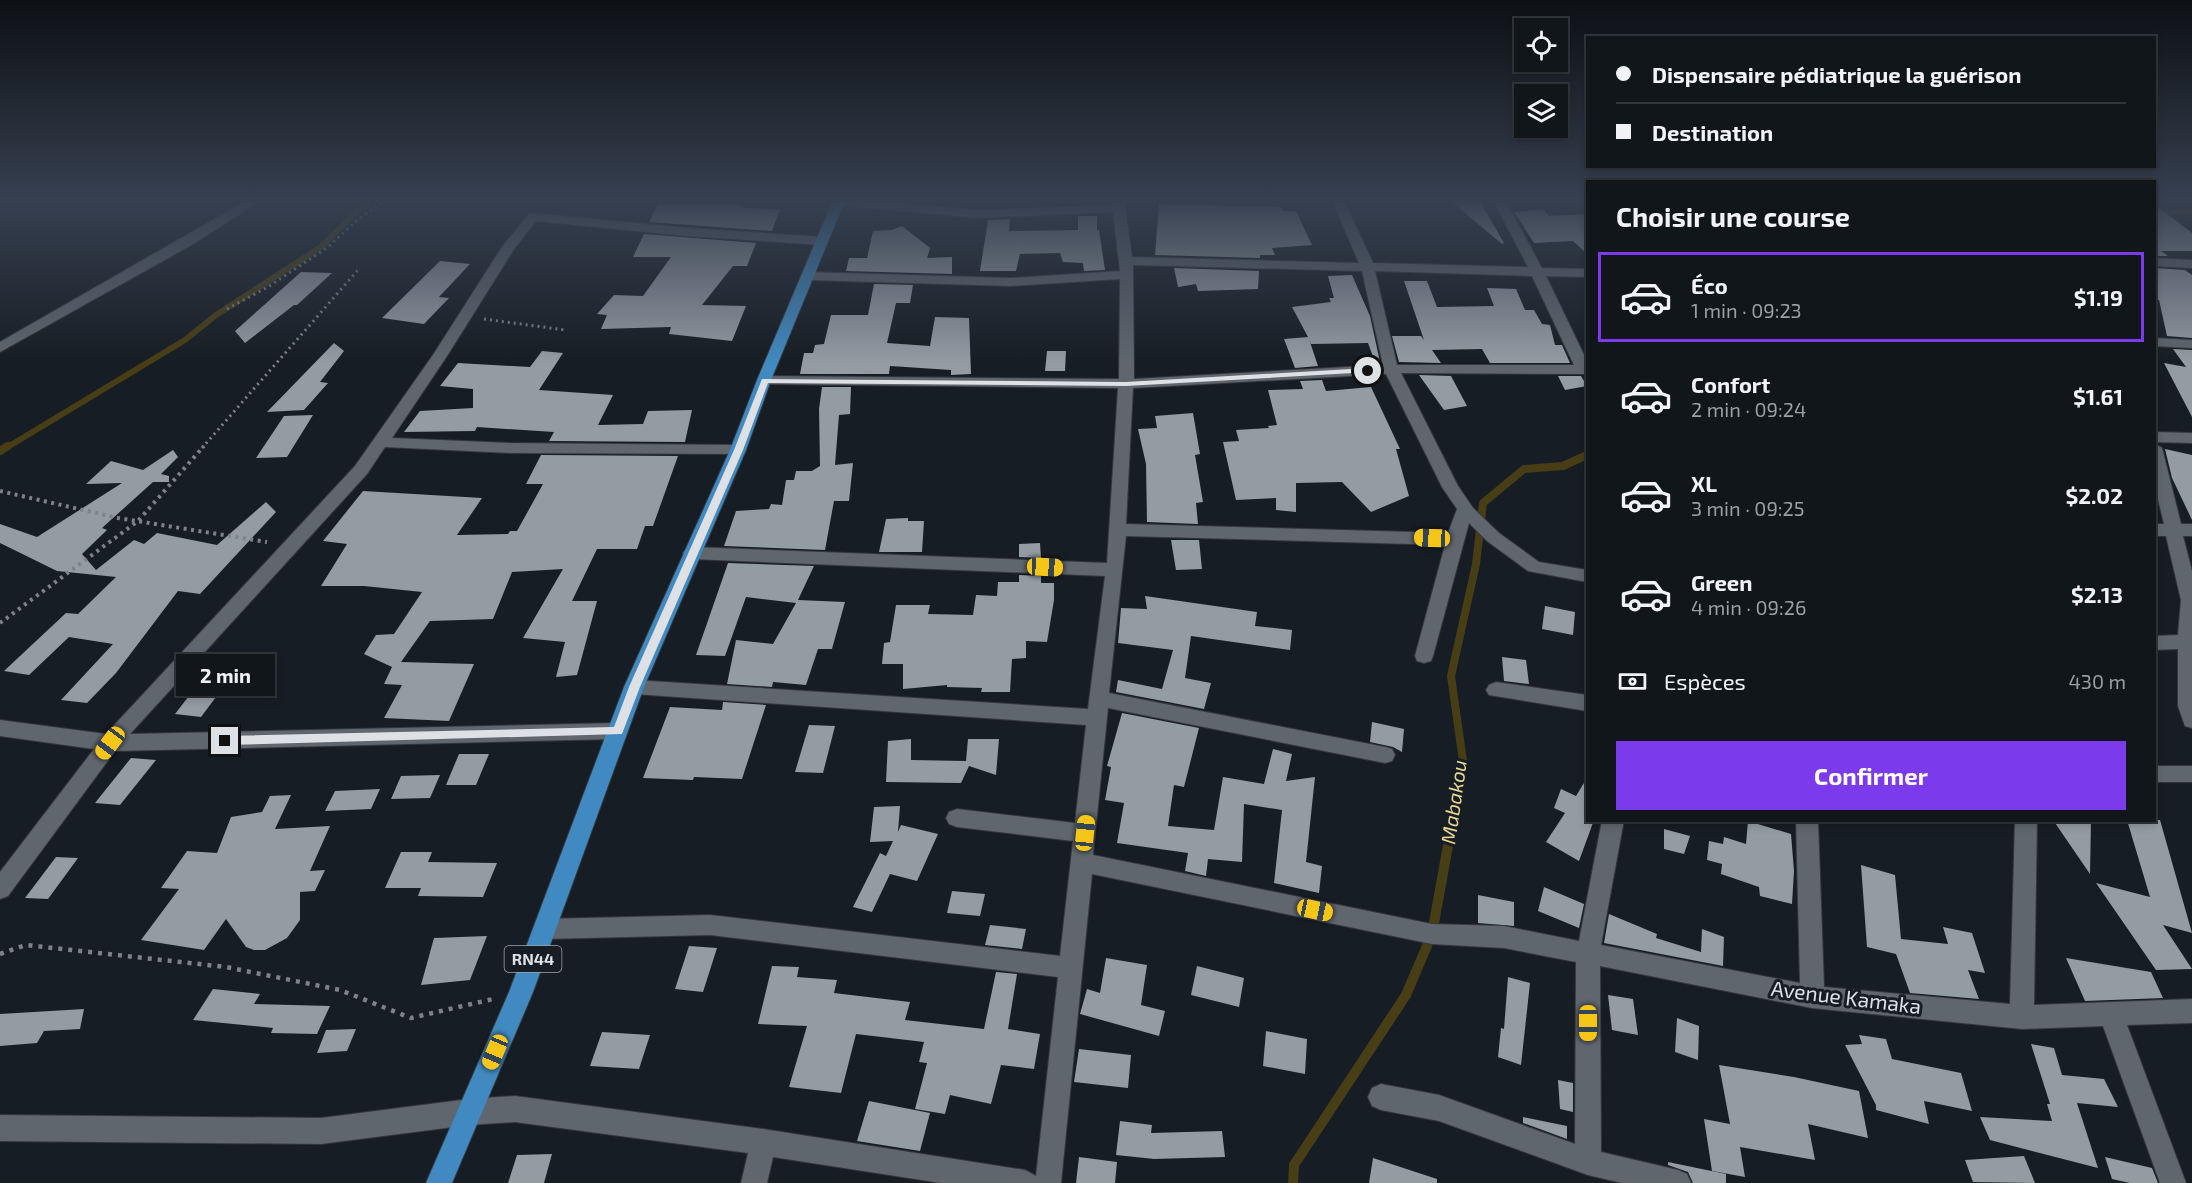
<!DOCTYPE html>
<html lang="fr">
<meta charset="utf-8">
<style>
:root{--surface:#11161b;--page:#1a1f24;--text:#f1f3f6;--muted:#9c9fa3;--line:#30353a;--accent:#7c3aed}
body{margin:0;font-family:"Exo 2",sans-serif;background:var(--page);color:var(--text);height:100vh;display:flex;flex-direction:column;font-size:22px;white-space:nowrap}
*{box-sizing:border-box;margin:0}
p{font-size:20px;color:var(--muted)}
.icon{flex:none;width:33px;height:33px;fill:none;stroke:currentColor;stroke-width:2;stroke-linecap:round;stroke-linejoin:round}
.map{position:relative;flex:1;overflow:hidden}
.sheet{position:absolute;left:1586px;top:180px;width:570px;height:642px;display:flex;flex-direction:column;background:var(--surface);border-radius:0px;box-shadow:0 3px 9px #0003,0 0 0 2px var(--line)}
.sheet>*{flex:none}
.top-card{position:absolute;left:1586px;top:36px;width:570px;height:132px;border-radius:0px;box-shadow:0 3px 9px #0003,0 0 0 2px var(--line);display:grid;align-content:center;height:132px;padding:0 30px;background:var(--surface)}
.fabs{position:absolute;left:1514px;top:18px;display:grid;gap:12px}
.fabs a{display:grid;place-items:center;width:54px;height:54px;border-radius:0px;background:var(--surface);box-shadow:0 3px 9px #0003,0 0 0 2px var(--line);font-size:30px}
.end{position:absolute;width:27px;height:27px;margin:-14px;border:8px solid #dde1e6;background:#111;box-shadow:0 0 0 3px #111}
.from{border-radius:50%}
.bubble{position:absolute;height:42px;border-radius:0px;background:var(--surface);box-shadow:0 3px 9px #0003,0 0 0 2px var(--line);font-size:20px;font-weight:700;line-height:42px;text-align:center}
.car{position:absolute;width:18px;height:36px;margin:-18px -9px;border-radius:8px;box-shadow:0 0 4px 2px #0007;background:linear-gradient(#f5c518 24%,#345 0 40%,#f5c518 0 76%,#345 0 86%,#f5c518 0)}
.top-card b{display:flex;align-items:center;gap:21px;height:57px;font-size:22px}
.top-card b+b{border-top:2px solid var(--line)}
.top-card i{width:15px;height:15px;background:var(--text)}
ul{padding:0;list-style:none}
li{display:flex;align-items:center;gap:18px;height:90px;margin:0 12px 9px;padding:0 18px;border:3px solid transparent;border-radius:0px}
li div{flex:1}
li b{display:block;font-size:22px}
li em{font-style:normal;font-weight:700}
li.selected{border-color:var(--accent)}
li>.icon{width:54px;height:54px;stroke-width:1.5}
h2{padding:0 30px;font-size:27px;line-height:72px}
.pay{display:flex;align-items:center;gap:15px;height:66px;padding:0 30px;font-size:22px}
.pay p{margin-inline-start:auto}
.cta{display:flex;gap:12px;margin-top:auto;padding:12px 30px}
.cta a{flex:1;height:69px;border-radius:0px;background:var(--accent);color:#fff;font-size:24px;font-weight:700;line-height:69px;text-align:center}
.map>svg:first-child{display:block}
</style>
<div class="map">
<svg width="2192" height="1183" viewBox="0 0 2192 1183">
<rect width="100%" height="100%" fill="#171d24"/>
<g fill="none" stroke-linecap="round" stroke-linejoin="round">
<g stroke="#483e15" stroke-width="6">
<path d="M2154,214L2192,211"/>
<path d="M6,448L185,340L216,315L321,247L370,198"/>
</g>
<g stroke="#483e15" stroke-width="8">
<path d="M0,451L8,446"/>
<path d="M1462,769L1463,761L1451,676L1476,564L1483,503L1524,469L1563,466L1587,455"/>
</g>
<path stroke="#483e15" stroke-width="10" d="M1293,1183L1294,1165L1406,995L1432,934L1462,768"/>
</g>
<g fill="#939ba3">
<path d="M1447,198H1478L1504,243L1502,244Z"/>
<path d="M658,204H741L740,207L744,208L780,209L772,231L649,222Z"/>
<path d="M1159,204L1281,207L1283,211H1296L1312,245L1272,248L1275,255H1260V258L1155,255Z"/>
<path d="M2154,204L2192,233V251H2161L2168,256H2154Z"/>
<path d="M1543,209L1549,216L1587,214V254L1573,241L1534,243L1514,212Z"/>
<path d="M1078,216H1097V230H1099L1105,270L1084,271L1083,263L1063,262L1060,253L1020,254L1016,271H980L988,220L1010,219L1009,231L1078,230Z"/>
<path d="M902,226L930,248L927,258L952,257V274L846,271L849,258H867L873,231L892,230Z"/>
<path d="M644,234L756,243L747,266H733L702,305L746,306L732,341L669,334L671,327L601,329L607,315L597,314L614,295L643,296L671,257H633Z"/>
<path d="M440,261L470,264L439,297L449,298L424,324L382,318Z"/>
<path d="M1174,268L1259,271L1258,289L1198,291L1196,284L1178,287Z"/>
<path d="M2154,268L2185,270L2192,275V338L2167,336L2159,300L2154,299Z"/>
<path d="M301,272L332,273L297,305H294L245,343L235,331Z"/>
<path d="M1352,275L1370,316L1380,362H1375L1368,343L1311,344L1309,339L1318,366L1295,368L1284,339L1308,337L1292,307L1331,302L1329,298H1334L1328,276Z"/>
<path d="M1404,281H1427L1437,307L1494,306L1487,288L1516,289L1525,310H1534L1542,324L1550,325L1555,345H1562L1570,363H1490L1482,349L1432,350L1441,363L1399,362L1392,336H1421L1424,340Z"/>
<path d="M874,284L913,285L910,303H896L887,343L930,346L935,317L969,318L971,374L951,375V370L890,366L889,374H800L804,353H813L815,345L824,344L831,315H868Z"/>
<path d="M334,343L344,351L320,382L328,383L304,410L267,412Z"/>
<path d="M2173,349L2192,350V417L2164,363L2186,367Z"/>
<path d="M542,351L563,353L539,390L613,395L598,425L643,424L648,411L692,410L685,442L549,441L554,432L477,427L475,431L404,432L420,411L473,408V389L440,386L458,363L530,367Z"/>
<path d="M1047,351H1066L1065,371H1045Z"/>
<path d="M1419,375L1451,376L1467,406L1444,410Z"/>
<path d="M1558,376H1581L1587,386L1565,390Z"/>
<path d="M1322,380L1326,391L1371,387L1400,449H1396L1409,496L1371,512L1342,482L1296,483V512L1276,510V498L1236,500L1223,442L1239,441L1236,430L1269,428L1268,426L1277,425L1268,390L1303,389L1300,381Z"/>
<path d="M822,387H851L850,414L839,415L835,465L853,463L849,501H834L825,550L724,546L736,511L769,509L771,504L782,505L786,480H794L796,471H812L820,466L819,409Z"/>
<path d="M1193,413L1200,454L1195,455L1203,502L1196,503L1198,524L1147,522L1146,464L1138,429L1157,428L1155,416Z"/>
<path d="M313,415L287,457L256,458L284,416Z"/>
<path d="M2165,449L2192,455V520L2172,478Z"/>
<path d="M173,450L178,457L161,474L169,476V482H153L102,528L107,530L82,554L96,570L134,540L144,544L157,533L217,545L266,502L276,512L200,594L178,591L116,673L87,703L61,700L113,644L69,637L29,675L4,671L66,613L78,614L116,577L57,571L0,543V524L37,537L122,483L86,484L111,461L143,470Z"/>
<path d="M541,455L678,456L653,526H645L637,549H597L572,601H597L577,675L556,677L565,642L523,638L563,569L512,572L493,619L430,621L401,662L474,664L449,721L384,718L402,685L384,684L392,667L364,654L376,635L394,634L422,592L364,586H321L347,544L323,541L363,491L482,498L457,535L508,534L510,531H517L543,484H526Z"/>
<path d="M908,518V521H924L922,552H879L886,519Z"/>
<path d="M1171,540H1199L1202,569L1176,570Z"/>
<path d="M1040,543L1041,558L1019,557V544Z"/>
<path d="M728,563L814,566L798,600L845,602L832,649H818L806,685L773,682L772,687L727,684L736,640L773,644L796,603L746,597L725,656L696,655Z"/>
<path d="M1019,575L1041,576V583H1054V600L1047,642L1026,641V658L1012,659L1010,692H981L982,688L947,687V685L903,689V664H882L884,643L890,642L896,605H930L928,614L973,615L976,595L997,596L998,582H1019Z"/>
<path d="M1145,596L1257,612L1255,626L1292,630L1290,650L1191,636L1185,678L1211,683L1204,709L1116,692L1118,680L1162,689L1173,650L1118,643L1121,608L1147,609Z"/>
<path d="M1545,606L1575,612L1573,635L1542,629Z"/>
<path d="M1502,657L1526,660L1529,684L1504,681Z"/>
<path d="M192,692L219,693L201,717L175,714Z"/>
<path d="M723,702L766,705L742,779L694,777L693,780L643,778L670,707L722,710Z"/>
<path d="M1122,713L1199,728L1184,787L1174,785L1168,826L1214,830L1223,777L1264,784L1273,749L1292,754L1286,781L1315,777L1306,862L1322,866L1319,893L1274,883L1282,810L1244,804L1242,862L1208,859L1206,876L1185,871L1188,853L1117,843L1124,803L1105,800L1111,767L1107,766Z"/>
<path d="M1372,722L1404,729L1402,752L1393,747L1370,742Z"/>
<path d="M809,725L835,726L823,773L795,772Z"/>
<path d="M911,739V760L966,761L968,739H999L996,775L969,766L961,783L886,782L888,741Z"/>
<path d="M459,754H489L476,785H446Z"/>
<path d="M131,758L156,760L120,805L95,803Z"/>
<path d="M440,775L430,798L391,799L401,776Z"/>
<path d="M1587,778V820H1594L1579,861L1546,842L1565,813L1554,808L1561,789L1576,796Z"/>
<path d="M380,789L371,809L325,811L335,791Z"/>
<path d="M291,795L275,829L330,826L310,871L325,870L315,891L300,892V920L287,938L265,950H254L246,947L226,919L204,950L141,940L179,889L161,888L187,851L217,853L231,817L262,812L270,796Z"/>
<path d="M900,806L898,832L901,825L938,834L917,881L890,874L872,912L853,907L880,853L886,856L893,841L870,842L874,807Z"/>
<path d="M2053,820H2091L2090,874Z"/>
<path d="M2127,820H2160L2192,933L2163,925L2192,969L2156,970L2096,883L2150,897Z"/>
<path d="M1748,821L1791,834L1794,871L1792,904L1760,896L1759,887L1721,874L1722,864L1707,860L1709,841L1723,844L1724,837L1746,844Z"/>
<path d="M1664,829L1690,836L1684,854L1664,849Z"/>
<path d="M401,852H432L428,862L497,863L483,897L418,896L421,888H385Z"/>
<path d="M56,857L78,858L48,899L25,898Z"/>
<path d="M1861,865L1895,875L1901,939L1948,944L1943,927L1972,933L1985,973L1968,970L1979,999L1910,993L1896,954L1867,947Z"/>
<path d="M1544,887L1584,904L1579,928L1538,911Z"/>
<path d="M952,891L985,894L980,916L947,913Z"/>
<path d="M1478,895L1514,902V926L1478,923Z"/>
<path d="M1609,914L1657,934L1656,938L1701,952L1702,929L1724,937L1723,966L1604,943Z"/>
<path d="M990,925L1026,929L1022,949L985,945Z"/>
<path d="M487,936L470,980L421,985L434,938Z"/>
<path d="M689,946L717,948L703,992L675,989Z"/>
<path d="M1106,958L1147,965L1141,1005L1165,1011L1159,1036L1080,1014L1087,989L1100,993Z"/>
<path d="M2066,958L2151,972L2163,998L2085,1001Z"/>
<path d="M772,966L799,967L797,977L837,980L834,993L910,1002L905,1020L984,1029L996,972L1017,974L1008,1029L1040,1034L1034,1069L1001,1065L991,1104L950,1095L945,1114L915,1109L927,1063L919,1062L924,1042L856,1034L841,1093L789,1087L807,1026L758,1024Z"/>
<path d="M1197,966L1244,978L1239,1007L1191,995Z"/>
<path d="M1508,977L1530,983L1521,1065L1498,1057L1501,1028L1504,1029Z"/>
<path d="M213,989L260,994L254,1004L330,1006L317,1034L271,1033L273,1028L193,1020Z"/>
<path d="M1608,995L1633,999L1638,1035L1612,1030Z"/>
<path d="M84,1009L80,1029L44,1031L37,1043L0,1046V1014Z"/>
<path d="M1677,1018L1699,1026L1698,1060L1675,1052Z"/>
<path d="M356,1029L347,1051L317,1053L326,1030Z"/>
<path d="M1266,1031L1307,1039L1305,1074L1263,1066Z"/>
<path d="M602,1032L650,1035L639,1069L590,1066Z"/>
<path d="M1859,1035L1886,1039L1892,1059L1961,1073L1972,1111L1924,1101L1929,1124L1876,1110V1105L1845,1045L1862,1044Z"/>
<path d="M2031,1044L2054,1048L2062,1075L2104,1079L2118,1107L2077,1103L2098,1168L1990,1140L1980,1117L2052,1121L2047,1104H2050Z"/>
<path d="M1079,1049L1131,1055L1128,1088L1074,1082Z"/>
<path d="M1719,1065L1794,1077L1859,1091L1868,1138L1808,1124L1815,1160L1740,1147L1745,1177L1712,1171L1704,1119L1730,1124Z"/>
<path d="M1558,1080L1573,1083V1112L1560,1109Z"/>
<path d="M869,1101L930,1113L920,1151L857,1141Z"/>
<path d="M1523,1117L1567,1126V1139L1523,1123Z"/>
<path d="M1120,1121L1152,1125L1151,1133L1222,1131L1225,1157L1154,1159L1116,1155Z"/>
<path d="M552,1154L544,1183H508L517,1155Z"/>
<path d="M2024,1156L2035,1183L1973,1182L1965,1160Z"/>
<path d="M1079,1157L1117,1162L1115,1183H1076Z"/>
<path d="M2105,1157L2152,1168L2158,1183H2130L2112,1179Z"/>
<path d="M1373,1158L1437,1179V1183H1369Z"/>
<path d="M1668,1162L1726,1174V1183H1693L1688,1172L1668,1165Z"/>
</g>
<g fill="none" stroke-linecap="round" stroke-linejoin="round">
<g stroke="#34383d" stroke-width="2">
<g id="street">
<path d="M251,198H265L195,243L0,352V342Z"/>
<path d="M838,198L980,210L1113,205L1112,198H1124L1132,257L1359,263L1331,198H1343L1373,263L1528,267L1492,198H1504L1542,268L1587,269V277L1546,276L1587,361V374L1401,373L1458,486L1473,508L1499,533L1539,562L1587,570V582L1528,571L1487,541L1469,523L1433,656L1431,661L1424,663L1417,661L1415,656L1445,545L1126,536L1109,693L1385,747L1392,749L1395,755L1392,761L1385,763L1108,708L1093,855L1432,924L1504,926L1579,941L1602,820H1624L1601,945L1800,983L1796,820H1818L1824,987L2010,1004L2015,820H2037L2034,1005L2192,999V1023L2127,1025L2186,1183H2160L2103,1026L2022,1029L1812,1008L1600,966L1601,1152L1678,1170L1687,1174L1691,1183H1622L1588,1175L1439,1121L1381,1110L1372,1106L1368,1097L1372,1088L1381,1084L1439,1095L1575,1144L1576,962L1504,948L1432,944L1092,874L1061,1183H941L773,1157L767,1183H741L748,1153L515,1122L469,1125L321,1144L0,1141V1115L321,1118L469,1099L515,1096L763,1129L1025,1170L1036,1176L1058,977L710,935L544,939L536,936L533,929L536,922L544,919L710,915L1060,956L1073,841L957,827L949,824L946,818L949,812L957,809L1075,823L1086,725L634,694L627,692L624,687L627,682L634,680L1088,709L1105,576L692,559L686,557L683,553L686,549L692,547L1107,563L1118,388L764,384L757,380L764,376L1119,379L1120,279L1011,286L808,280L801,276L808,272L1011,278L1120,271L1113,212L980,218L834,205L832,202ZM1133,265L1362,271L1383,365L1134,379ZM1375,271L1532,276L1574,365H1397ZM1386,374L1442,487L1457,509L1448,533L1126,524L1133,388Z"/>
<path d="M533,213L687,228L823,237L829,241L823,245L687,236L536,221L514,249L447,356L392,438L510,443L738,445L746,450L744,454L510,453L385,447L367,474L130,734L618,723L625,725L628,731L625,737L618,739L115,751L8,896L0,899V872L94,749L0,736V720L106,734L355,466L433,355L502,247L529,214Z"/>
<path d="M2154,258L2192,260V268L2154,266Z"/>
<path d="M2154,338L2192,340V348L2154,346Z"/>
<path d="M2154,432L2192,433V443L2154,442Z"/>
<path d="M2154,443L2162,448L2181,524H2192V536H2183L2192,571V728L2185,726L2178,706V649L2154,650V636L2178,635L2181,600L2166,536H2154V524H2164L2154,483Z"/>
<path d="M1496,682L1587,695V711L1489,695L1486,690L1489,685Z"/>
<rect x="2154" y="766" width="38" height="16"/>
</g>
</g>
<g stroke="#34383d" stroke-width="2">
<path id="primary" d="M834,198H846L771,380L746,450L644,687L533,992L452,1183H426L509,992L624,687L730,450L757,380Z"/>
</g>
<g stroke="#7e8389" stroke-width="3" stroke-dasharray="2 4" stroke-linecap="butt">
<path d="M227,309L268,287L328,247L355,222L388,198"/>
<path d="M484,319L565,330"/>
<path d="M202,448L358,270"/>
</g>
<g stroke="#7e8389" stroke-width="4" stroke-dasharray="3 4.5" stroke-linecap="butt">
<path d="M0,491L118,518L267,542"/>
<path d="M0,623L138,521L204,446"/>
</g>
<path stroke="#7e8389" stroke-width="4.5" stroke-dasharray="4 6" stroke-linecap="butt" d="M0,954L26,945L226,967L340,990L411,1018L493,999"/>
<use href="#street" fill="#5f666e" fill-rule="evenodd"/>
<use href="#primary" fill="#4189c1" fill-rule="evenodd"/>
</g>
<linearGradient id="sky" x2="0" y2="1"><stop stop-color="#0d1014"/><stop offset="0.55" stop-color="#364050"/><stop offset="1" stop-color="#364050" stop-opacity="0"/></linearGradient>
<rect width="2192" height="363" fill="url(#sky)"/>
<path fill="#dde1e6" d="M1368,368L1372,371L1371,372L1126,386L768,383L743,450L640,687L622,734L225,745L220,741L225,736L614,727L629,687L734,450L762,379L1126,382Z"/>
<g text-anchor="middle" stroke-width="6" stroke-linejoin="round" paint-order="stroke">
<rect fill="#171d24" stroke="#a2a6ac" stroke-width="1.5" x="504.5" y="946" width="57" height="26" rx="4.5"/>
<g font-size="16" font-weight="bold" fill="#dde1e6">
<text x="533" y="965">RN44</text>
</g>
<g font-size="20" font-style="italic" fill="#e8d892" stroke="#171d24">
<text transform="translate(1454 802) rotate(-82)" y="7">Mabakou</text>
</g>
<g font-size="21" fill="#dde1e6" stroke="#171d24">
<text transform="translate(1846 998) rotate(7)" y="7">Avenue Kamaka</text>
</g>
</g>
</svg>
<div class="fabs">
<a><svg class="icon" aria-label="locate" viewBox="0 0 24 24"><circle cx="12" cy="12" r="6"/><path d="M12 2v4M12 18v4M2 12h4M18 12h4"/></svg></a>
<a><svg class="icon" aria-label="layers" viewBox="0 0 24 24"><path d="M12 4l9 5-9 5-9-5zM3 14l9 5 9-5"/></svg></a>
</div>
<i class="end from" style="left:1368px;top:371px"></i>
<i class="end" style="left:225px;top:741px"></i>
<div class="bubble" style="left:176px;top:654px;width:99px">2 min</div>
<i class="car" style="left:1432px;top:538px;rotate:272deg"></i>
<i class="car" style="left:1045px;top:567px;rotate:93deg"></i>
<i class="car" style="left:110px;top:743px;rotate:217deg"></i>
<i class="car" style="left:1085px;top:833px;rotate:6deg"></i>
<i class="car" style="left:1315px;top:910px;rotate:102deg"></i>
<i class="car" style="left:1588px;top:1023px;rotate:180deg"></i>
<i class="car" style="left:495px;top:1052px;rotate:203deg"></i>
<div class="top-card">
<b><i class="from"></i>Dispensaire pédiatrique la guérison</b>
<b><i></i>Destination</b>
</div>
<section class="sheet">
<h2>Choisir une course</h2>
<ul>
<li class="selected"><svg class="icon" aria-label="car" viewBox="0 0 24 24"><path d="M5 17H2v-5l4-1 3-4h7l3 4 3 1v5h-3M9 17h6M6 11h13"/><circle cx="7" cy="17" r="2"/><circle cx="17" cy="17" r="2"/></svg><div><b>Éco</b><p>1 min · 09:23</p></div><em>$1.19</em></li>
<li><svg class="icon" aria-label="car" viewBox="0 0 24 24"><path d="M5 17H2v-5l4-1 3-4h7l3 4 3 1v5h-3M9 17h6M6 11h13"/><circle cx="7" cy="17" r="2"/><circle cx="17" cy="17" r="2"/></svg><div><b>Confort</b><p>2 min · 09:24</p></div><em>$1.61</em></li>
<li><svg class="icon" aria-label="car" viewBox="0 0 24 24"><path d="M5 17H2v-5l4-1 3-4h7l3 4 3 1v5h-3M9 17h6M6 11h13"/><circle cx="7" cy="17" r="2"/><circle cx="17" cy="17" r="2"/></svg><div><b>XL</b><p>3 min · 09:25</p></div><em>$2.02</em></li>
<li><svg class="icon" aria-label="car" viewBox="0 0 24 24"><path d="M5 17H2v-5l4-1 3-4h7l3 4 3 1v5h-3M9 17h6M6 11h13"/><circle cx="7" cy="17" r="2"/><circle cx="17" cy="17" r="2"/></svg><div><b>Green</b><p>4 min · 09:26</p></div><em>$2.13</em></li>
</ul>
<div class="pay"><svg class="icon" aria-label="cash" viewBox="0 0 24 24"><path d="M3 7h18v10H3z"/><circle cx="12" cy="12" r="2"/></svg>Espèces<p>430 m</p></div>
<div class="cta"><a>Confirmer</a></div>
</section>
</div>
